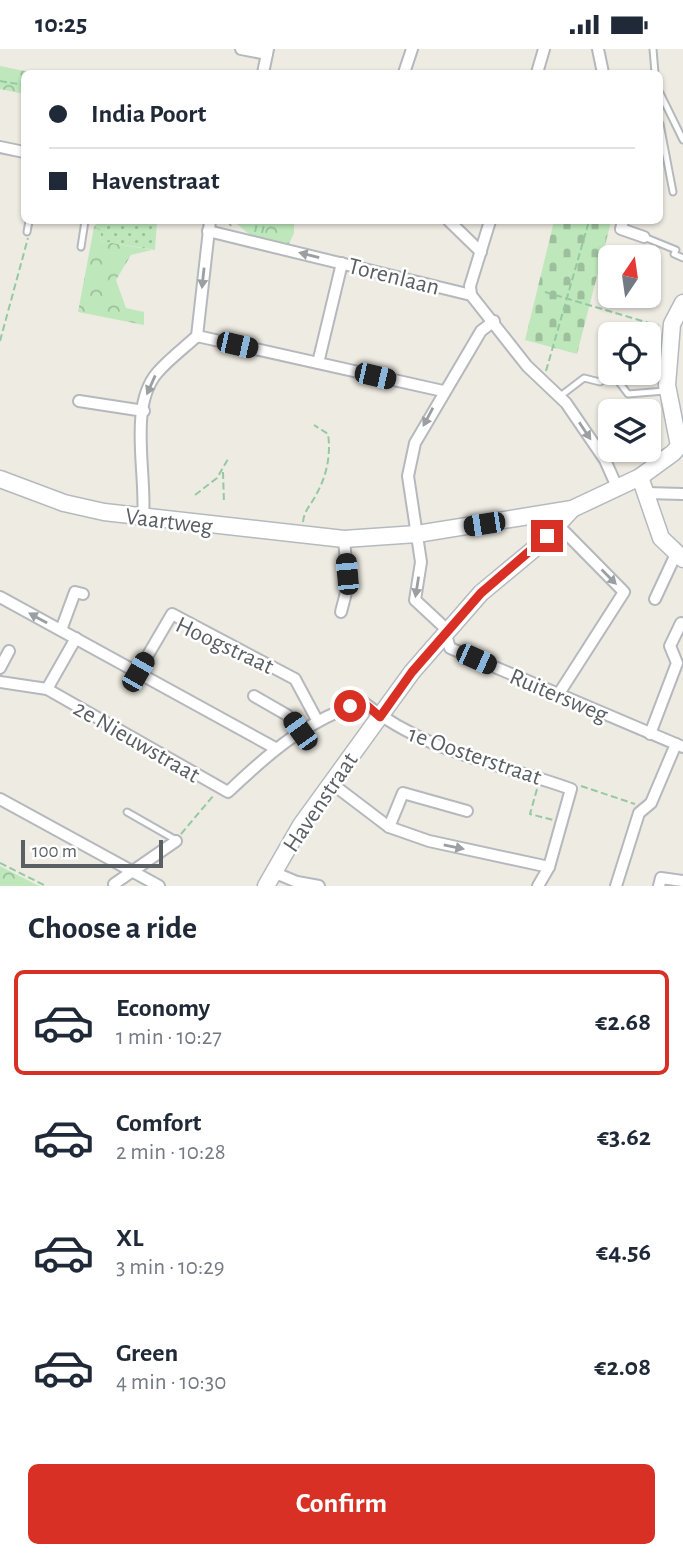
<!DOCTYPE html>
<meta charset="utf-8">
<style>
:root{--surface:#fff;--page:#f2f2f3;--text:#1f2937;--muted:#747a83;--line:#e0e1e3;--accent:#d93025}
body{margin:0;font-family:"Alegreya Sans",sans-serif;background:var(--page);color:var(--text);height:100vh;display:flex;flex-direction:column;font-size:26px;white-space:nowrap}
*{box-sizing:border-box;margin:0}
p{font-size:23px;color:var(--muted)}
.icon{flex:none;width:38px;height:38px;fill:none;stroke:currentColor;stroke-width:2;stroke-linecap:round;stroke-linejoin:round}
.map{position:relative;height:837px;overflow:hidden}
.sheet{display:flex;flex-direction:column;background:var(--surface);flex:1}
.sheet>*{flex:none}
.banner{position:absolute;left:21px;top:21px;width:642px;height:154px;border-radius:10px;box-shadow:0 2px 5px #0004;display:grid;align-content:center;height:154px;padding:0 28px;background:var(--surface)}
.needle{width:46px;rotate:13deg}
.tools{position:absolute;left:598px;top:196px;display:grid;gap:14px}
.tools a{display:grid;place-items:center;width:63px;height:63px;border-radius:10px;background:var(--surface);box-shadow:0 2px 5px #0004;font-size:35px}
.scale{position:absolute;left:21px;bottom:18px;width:142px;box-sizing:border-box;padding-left:7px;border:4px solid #5a5f64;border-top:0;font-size:19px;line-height:24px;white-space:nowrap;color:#5a5f64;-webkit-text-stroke:5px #fff;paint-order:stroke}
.end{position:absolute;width:32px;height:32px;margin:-16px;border:9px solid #d93025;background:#fff;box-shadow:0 0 0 4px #fff}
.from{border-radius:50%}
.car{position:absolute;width:21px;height:42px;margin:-21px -10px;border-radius:9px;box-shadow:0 0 5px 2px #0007;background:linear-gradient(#222 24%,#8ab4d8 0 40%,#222 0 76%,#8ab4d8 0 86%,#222 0)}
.banner b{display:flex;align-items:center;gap:24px;height:66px;font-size:26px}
.banner b+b{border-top:2px solid var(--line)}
.banner i{width:18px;height:18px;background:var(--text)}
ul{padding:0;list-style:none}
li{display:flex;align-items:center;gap:21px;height:105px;margin:0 14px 10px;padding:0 14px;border:4px solid transparent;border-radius:10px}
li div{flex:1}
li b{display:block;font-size:26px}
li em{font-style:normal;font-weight:700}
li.active{border-color:var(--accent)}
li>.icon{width:63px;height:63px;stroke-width:1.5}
h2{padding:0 28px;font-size:32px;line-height:84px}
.cta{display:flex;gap:14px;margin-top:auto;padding:14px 28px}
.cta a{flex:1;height:80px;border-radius:10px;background:var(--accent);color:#fff;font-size:28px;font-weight:700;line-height:80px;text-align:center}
.status{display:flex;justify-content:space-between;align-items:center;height:49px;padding:0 35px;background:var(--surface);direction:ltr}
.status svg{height:19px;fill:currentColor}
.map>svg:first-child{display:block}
</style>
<div class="status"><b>10:25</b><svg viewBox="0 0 49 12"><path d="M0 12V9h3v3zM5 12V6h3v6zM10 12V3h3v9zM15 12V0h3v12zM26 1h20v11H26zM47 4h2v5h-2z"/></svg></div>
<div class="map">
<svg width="683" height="837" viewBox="0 0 683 837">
<defs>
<pattern id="grass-dots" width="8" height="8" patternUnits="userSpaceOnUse" patternTransform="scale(1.75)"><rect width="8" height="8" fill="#bee8bc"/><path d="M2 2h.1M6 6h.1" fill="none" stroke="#9dbf9c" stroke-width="1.8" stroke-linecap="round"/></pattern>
<pattern id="forest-crowns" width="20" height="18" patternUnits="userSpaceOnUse" patternTransform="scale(1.75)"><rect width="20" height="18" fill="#bee8bc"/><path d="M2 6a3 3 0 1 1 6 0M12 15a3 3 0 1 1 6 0" fill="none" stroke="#9dbf9c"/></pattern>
<pattern id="cemetery-stones" width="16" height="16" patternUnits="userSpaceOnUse" patternTransform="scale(1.75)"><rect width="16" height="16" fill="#bee8bc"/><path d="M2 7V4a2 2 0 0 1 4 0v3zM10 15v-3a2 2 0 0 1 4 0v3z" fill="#9dbf9c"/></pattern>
</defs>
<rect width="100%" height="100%" fill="#eeebe2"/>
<path fill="url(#grass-dots)" d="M98,172H157L155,201L101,192L100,180L94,178Z"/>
<g fill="url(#forest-crowns)">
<path d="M0,17L35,24H24V45L0,40Z"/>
<path d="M233,172H294V184L288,197L249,185Z"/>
<path d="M94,178L100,180L101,192L152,201L131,206L116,231L126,259L144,263V276L78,263Z"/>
<path d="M0,817L35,835L40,837H0Z"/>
</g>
<path fill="url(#cemetery-stones)" d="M554,172L611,173L577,305L525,291Z"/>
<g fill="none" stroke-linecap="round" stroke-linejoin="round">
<g stroke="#b5b8bd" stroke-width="9">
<g id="lane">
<path d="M653,0L655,24"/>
<path d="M660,44L683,91"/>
<path d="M660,75L673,143"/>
<path d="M27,183L29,172"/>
<path d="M644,188L676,201L674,205L683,209"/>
<path d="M81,198L85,172"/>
<path d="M559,348L584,329L600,333L613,325L628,345L665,342"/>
<path d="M127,763L176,791"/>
</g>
</g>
<g stroke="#b5b8bd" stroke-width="14">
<g id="street">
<path d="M241,0L267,5"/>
<path d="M598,0L603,24"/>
<path d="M263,24L268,0"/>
<path d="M404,24L412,0"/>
<path d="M537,24L544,0"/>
<path d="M0,98L24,103"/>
<path d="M449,172L481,203"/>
<path d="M623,172L621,180L644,188"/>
<path d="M208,182L471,246L527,317L566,354L605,411L617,438"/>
<path d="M471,246L470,237L490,172"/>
<path d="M494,272L481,282L415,394L408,427L421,513L415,551L443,577L450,599L683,698"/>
<path d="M197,287L443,342"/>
<path d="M318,314L342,214"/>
<path d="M79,352L144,362"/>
<path d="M646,444L683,445"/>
<path d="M143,468C147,427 128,358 157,324C168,311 184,299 197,287L210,172"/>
<path d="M558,476L624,543L558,646"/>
<path d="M0,548L275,699"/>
<path d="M655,550L676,505"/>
<path d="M341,563L348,536L344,490"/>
<path d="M61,581L75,543L83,545"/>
<path d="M0,619L9,602"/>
<path d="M138,623L172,565L295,630L317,671"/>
<path d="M0,633L47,640L228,743C271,702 306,672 363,653C424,703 498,714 571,740L549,818L538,837"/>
<path d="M47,640L76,589"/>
<path d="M254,647L287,666L300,682"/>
<path d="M650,685L677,614L670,597L681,574"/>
<path d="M331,734L389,778L429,792L549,818"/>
<path d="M0,750L159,837"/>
<path d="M389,778L403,744L467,762"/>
<path d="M273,823L297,833L319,837"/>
<path d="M114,835L176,792"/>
<path d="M616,837L639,764L651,754L676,695"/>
<path d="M659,837L661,829L683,832"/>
</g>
</g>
<g stroke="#b5babf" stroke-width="19">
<g id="secondary">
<path d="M640,428L661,489L683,510"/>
<path d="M0,430L64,454L104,463L344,490L417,485L572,460L640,428L673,404L679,397L667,336L672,275L683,254"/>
<path d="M266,837L301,776L412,623L481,544L540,495L572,460"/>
</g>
</g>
<g stroke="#95c9a1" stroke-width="2" stroke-dasharray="7 3.5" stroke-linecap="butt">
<path d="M0,32L24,36"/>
<path d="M228,172L231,177"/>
<path d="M255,183L257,174L279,172"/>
<path d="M262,184L264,176"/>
<path d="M545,243L659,277"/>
<path d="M0,292L28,189"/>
<path d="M546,322L589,172"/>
<path d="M223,423L224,454"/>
<path d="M195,446L217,429L228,410"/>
<path d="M303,473C304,461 312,455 317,444C327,426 331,405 328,385L314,376"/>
<path d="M581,737L635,755"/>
<path d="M537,740L530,765L553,771"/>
<path d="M181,785L213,747"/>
<path d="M0,814L46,837"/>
</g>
<use href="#lane" stroke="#fff" stroke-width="5"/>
<use href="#street" stroke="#fff" stroke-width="10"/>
<use href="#secondary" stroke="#fff" stroke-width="16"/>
</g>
<defs><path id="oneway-solid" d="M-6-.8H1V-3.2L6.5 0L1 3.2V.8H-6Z" transform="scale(1.75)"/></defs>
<g fill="#9c9fa2">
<use href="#oneway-solid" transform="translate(309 206) rotate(-166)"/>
<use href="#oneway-solid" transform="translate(203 229) rotate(96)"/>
<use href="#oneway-solid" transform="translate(151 336) rotate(114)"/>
<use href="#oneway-solid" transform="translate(428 368) rotate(118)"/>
<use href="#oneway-solid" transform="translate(585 382) rotate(56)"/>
<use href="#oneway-solid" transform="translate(609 528) rotate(45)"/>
<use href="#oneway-solid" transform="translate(417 538) rotate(99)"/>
<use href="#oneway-solid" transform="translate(38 569) rotate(-151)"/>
<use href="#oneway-solid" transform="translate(454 798) rotate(12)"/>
</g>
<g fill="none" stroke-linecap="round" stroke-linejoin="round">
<path stroke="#d93025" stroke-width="9" d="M350,657L363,653L380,668L412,623L481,544L547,487"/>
</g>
<g text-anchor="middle" stroke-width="5" stroke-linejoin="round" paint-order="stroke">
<g font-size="24" fill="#5a5f64" stroke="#fff">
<text transform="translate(394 227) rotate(14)" y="8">Torenlaan</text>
<text transform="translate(169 472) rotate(7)" y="8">Vaartweg</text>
<text transform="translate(225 596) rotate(25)" y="8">Hoogstraat</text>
<text transform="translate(559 646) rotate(23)" y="8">Ruitersweg</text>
<text transform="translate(137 692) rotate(30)" y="8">2e Nieuwstraat</text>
<text transform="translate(475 706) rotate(19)" y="8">1e Oosterstraat</text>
<text transform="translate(320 753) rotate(-56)" y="8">Havenstraat</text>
</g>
</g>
</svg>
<div class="tools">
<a><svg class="needle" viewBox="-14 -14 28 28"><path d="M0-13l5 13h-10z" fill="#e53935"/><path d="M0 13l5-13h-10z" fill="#747a83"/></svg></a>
<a><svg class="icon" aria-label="locate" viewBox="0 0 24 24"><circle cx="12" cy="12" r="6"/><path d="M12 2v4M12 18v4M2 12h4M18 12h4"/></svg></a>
<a><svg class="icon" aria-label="layers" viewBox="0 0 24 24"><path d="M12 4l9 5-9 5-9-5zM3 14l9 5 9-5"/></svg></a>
</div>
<div class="scale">100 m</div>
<i class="end from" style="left:350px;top:657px"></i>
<i class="end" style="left:547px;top:487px"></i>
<i class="car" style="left:237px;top:296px;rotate:103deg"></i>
<i class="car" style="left:375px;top:327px;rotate:103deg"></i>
<i class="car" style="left:484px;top:475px;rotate:261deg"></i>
<i class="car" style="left:347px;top:525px;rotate:355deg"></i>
<i class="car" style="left:476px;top:610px;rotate:114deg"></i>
<i class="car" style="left:138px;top:623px;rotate:30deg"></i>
<i class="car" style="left:300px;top:682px;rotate:324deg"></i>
<div class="banner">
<b><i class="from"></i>India Poort</b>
<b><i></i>Havenstraat</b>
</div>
</div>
<section class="sheet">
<h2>Choose a ride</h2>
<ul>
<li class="active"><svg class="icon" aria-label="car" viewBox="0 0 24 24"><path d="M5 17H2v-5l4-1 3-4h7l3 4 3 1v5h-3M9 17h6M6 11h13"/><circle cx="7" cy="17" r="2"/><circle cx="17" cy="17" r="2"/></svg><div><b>Economy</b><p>1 min · 10:27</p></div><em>€2.68</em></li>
<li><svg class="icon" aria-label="car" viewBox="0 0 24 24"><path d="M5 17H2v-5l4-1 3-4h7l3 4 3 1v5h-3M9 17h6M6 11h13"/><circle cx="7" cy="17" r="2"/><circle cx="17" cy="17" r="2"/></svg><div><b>Comfort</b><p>2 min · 10:28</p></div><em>€3.62</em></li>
<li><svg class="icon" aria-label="car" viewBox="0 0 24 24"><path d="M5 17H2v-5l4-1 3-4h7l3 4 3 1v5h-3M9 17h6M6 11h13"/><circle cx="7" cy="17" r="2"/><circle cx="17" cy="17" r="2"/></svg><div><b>XL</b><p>3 min · 10:29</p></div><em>€4.56</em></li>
<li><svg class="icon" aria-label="car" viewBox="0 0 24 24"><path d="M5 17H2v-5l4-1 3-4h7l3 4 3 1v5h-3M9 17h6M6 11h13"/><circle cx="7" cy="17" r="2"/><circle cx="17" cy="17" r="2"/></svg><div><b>Green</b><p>4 min · 10:30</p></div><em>€2.08</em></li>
</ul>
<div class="cta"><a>Confirm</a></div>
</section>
